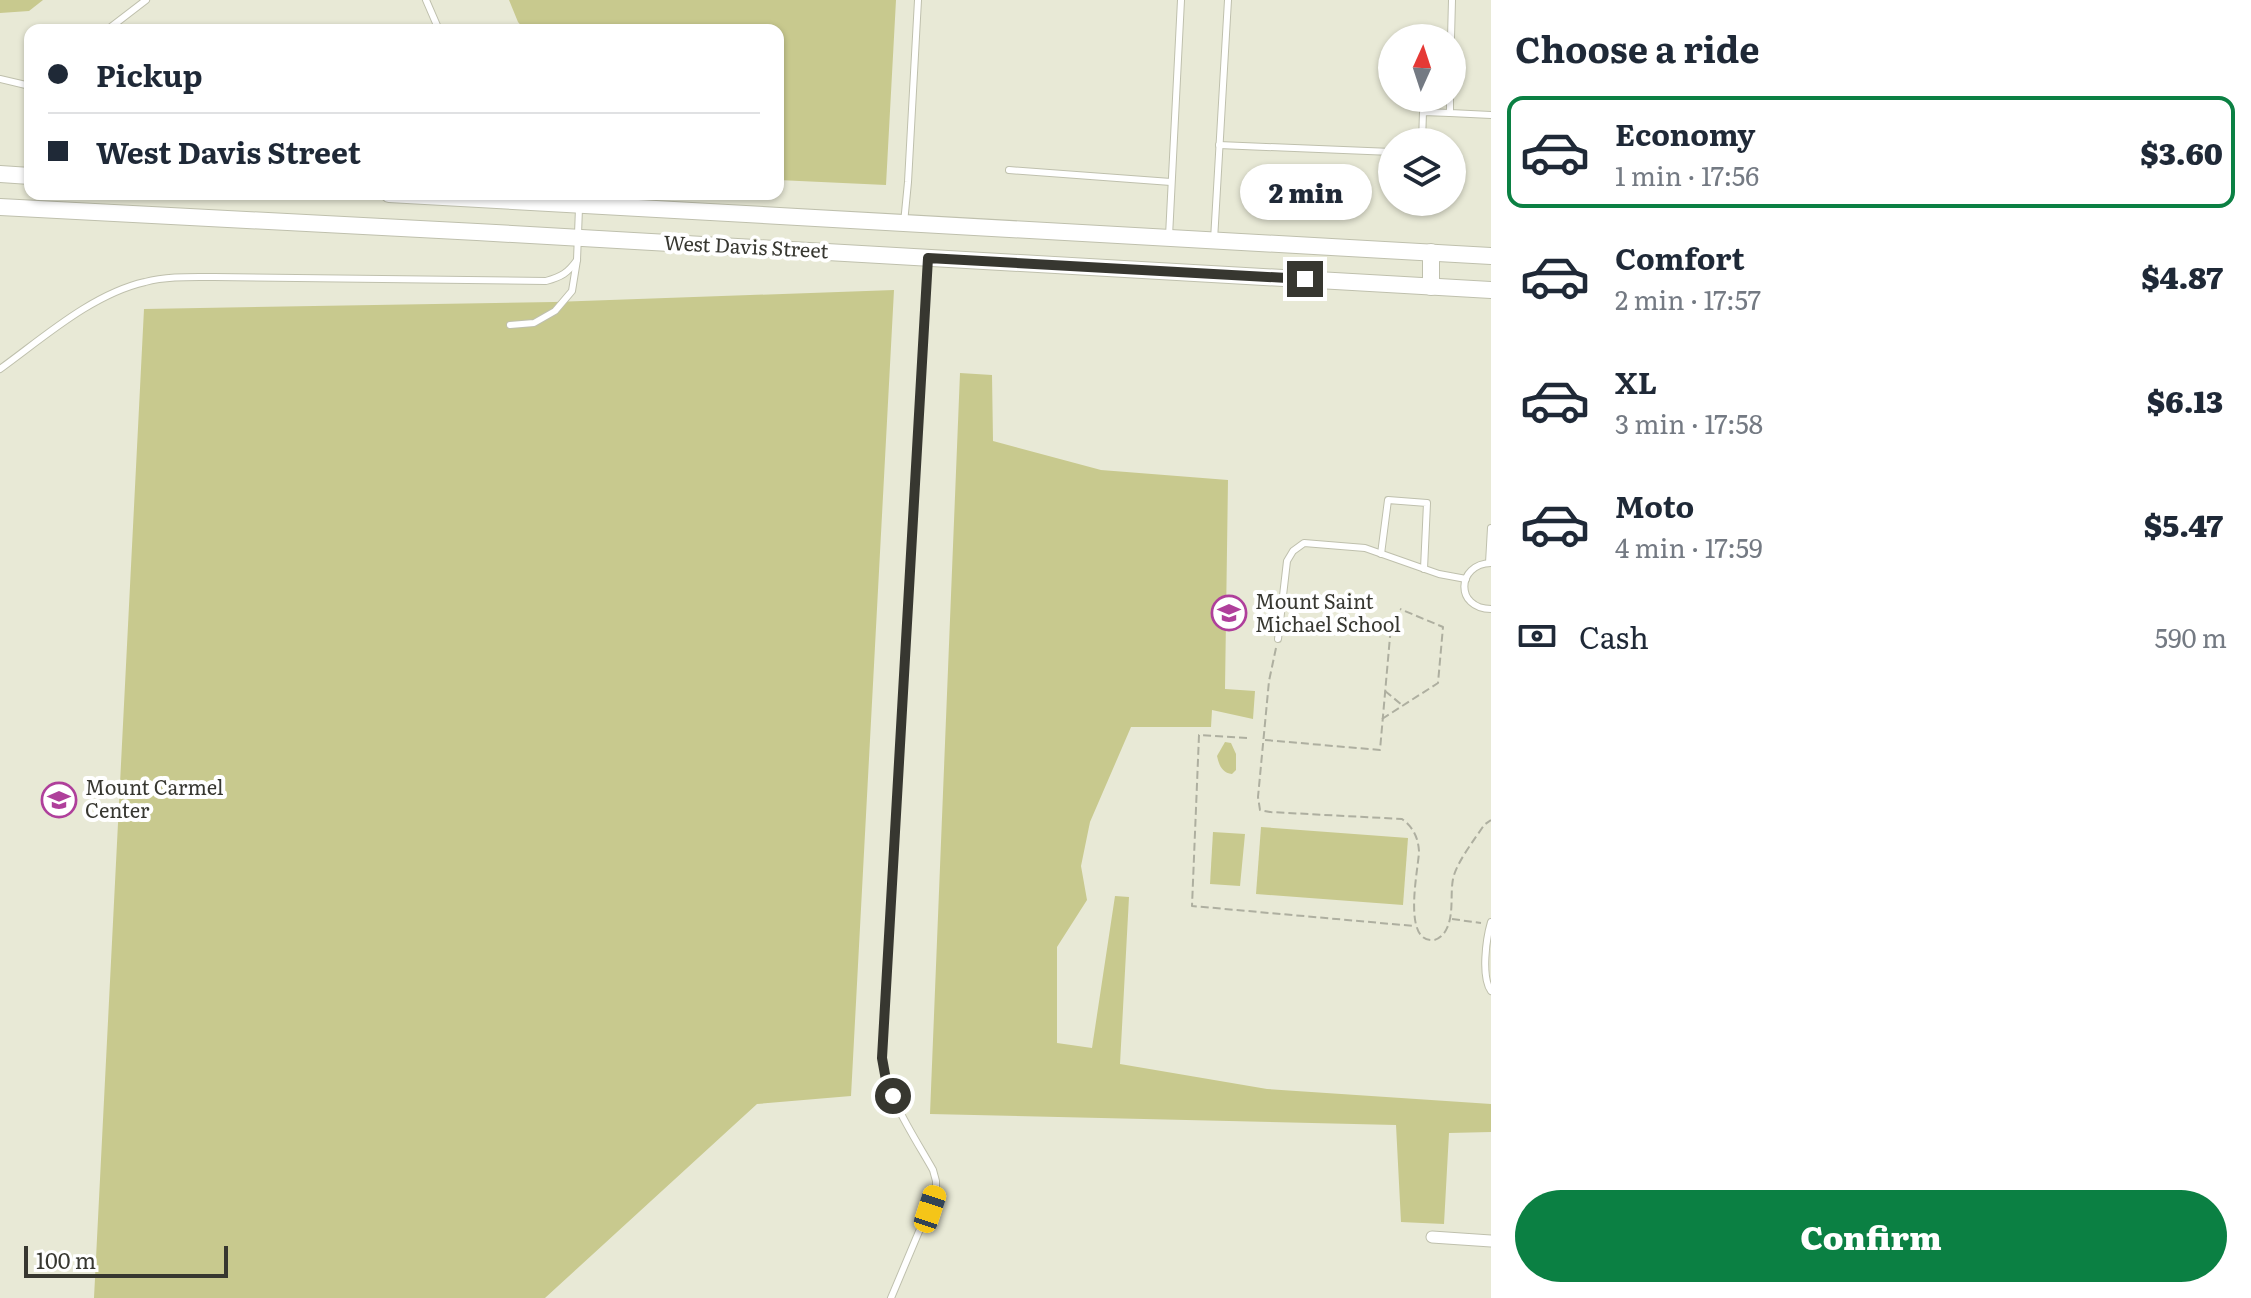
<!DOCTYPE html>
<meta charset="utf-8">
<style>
:root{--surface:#fff;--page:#f6f6f7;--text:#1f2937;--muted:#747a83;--line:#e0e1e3;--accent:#0b8043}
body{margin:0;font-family:Literata,serif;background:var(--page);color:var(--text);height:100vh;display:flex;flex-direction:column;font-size:30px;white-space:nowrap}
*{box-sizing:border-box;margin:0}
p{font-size:26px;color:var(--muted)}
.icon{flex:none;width:44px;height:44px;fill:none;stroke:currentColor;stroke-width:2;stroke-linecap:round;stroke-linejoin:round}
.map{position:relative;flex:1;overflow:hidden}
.details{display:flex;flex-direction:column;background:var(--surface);width:760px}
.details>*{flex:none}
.guide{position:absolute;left:24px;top:24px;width:760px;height:176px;border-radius:16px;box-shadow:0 2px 6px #0004;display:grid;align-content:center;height:176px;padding:0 24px;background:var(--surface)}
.needle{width:52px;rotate:3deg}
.fabs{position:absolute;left:1378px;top:24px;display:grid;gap:16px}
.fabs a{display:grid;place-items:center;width:88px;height:88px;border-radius:50%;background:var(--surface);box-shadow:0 2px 6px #0004;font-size:40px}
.scale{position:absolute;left:24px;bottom:20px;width:204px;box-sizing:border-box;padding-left:8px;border:4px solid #373730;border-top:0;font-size:22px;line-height:28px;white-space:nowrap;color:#373730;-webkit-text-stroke:6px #fff;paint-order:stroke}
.end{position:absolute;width:36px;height:36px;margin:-18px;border:10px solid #373730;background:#fff;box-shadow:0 0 0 4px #fff}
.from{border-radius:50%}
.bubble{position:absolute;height:56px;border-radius:28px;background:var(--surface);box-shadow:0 2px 6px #0004;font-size:26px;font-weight:800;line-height:56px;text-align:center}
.car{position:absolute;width:24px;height:48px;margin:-24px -12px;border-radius:10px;box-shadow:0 0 6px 2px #0007;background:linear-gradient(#f5c518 24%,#345 0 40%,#f5c518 0 76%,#345 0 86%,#f5c518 0)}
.guide b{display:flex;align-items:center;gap:28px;height:76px;font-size:30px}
.guide b+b{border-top:2px solid var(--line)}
.guide i{width:20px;height:20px;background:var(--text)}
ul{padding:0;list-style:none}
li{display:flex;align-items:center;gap:24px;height:112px;margin:0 16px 12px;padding:0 8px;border:4px solid transparent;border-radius:16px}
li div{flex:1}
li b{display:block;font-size:30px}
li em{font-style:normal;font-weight:800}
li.selected{border-color:var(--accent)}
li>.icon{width:72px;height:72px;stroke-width:1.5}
h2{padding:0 24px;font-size:36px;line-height:96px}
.pay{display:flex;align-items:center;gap:20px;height:88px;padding:0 24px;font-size:30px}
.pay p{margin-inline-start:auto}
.primary-button{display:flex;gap:16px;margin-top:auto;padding:16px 24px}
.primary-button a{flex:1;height:92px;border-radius:48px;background:var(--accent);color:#fff;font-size:32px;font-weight:800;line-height:92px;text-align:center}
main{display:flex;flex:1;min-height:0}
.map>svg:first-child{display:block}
</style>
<main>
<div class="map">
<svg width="1491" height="1298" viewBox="0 0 1491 1298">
<rect width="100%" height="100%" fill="#e8e9d6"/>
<g fill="#c8c98e">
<path d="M0,0H43L29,11L0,13Z"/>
<path d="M509,0H896L886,185L778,180V30H525L518,22Z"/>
<path d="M894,290L851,1096L757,1104L545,1298H94L144,309L554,302Z"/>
<path d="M960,373L992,375L993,441L1101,470L1228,480L1225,689L1255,691L1253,719L1212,710L1211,727H1131L1090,822L1081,866L1087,900L1057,947V1043L1092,1048L1115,896L1129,897L1120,1064L1267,1089L1491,1104V1132L1449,1133L1444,1224L1401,1222L1396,1125L930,1114Z"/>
<path d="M1225,742L1231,743L1236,754V770L1232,774C1222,773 1219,765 1217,756Z"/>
<path d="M1261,827L1408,838L1403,905L1256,894Z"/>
<path d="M1213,832L1245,834L1240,886L1210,884Z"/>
</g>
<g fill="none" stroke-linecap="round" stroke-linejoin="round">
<g stroke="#bfc0ad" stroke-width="8">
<g id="lane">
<path d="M426,0L439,30"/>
<path d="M107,30L146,0"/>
<path d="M1451,38L1452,0"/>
<path d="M0,79L30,86"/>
<path d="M1450,98V113L1491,115"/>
<path d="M1422,142L1423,112L1450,113"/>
<path d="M1219,145L1392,152"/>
<path d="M1009,170L1171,182"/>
<path d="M904,223L908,182L918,0"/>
<path d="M1169,236L1181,0"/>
<path d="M1214,240L1228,0"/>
<path d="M510,325L534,323L555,311L572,291L577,260L579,208"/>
<path d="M0,369C43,338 92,294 145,282C167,276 191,277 214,277L546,281C561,277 568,273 577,260"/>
<path d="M1381,554L1388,500L1427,503L1424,569"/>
<path d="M1489,563L1491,528"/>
<path d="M1491,563C1456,564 1455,609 1491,609"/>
<path d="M1278,639L1287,561L1293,551L1304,543L1365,548L1439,574L1466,579"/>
<path d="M1491,922C1486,939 1481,977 1491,991"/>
<path d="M891,1298L936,1191V1181L933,1170C915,1138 885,1094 882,1058L928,260"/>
</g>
</g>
<g stroke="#bfc0ad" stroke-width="13">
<path id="street" d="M1432,1237L1491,1241"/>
</g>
<g stroke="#bfc0ad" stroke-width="18">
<g id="secondary">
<path d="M0,174L30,176"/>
<path d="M389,194L1491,256"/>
<path d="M0,207L477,232L1491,290"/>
<path d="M1431,252V287"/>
</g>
</g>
<g stroke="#aeafa0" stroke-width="2" stroke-dasharray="8 4" stroke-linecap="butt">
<path d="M1276,648L1269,681L1258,797L1260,810L1270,812L1402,819C1413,827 1418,837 1419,851C1419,866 1401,944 1434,940C1440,939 1445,933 1447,928C1454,913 1450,895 1453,879C1456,863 1475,839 1484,825L1491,820"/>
<path d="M1385,691L1402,705"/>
<path d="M1382,719L1438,683L1443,627L1400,609"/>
<path d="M1247,738L1199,735L1192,906L1414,926"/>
<path d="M1265,740L1380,750L1392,614"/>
<path d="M1452,919L1481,923"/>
</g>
<use href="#lane" stroke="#fff" stroke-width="6"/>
<use href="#street" stroke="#fff" stroke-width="11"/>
<use href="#secondary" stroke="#fff" stroke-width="16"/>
</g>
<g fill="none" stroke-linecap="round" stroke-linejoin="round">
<path stroke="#373730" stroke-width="10" d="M893,1096L886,1080L882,1058L928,258L1305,279"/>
</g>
<defs>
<g id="school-ring" transform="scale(1.8)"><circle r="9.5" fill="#fff" stroke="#af3f9b" stroke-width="1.5"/><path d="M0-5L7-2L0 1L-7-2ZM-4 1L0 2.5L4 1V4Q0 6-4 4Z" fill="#af3f9b"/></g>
<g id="university-ring" transform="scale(1.8)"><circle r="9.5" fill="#fff" stroke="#af3f9b" stroke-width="1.5"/><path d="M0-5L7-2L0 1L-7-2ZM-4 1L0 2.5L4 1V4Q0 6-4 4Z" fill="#af3f9b"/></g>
</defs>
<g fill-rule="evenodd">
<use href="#school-ring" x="1229" y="613"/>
<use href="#university-ring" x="59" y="800"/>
</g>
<g text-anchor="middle" stroke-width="8" stroke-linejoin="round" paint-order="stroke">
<g font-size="20" fill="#373730" stroke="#fff">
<text transform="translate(746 247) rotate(3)" y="7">West Davis Street</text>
</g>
<g font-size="20" fill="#373730" stroke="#fff" text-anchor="start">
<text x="1255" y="609">Mount Saint<tspan x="1255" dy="23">Michael School</tspan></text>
<text x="85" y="795">Mount Carmel<tspan x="85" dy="23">Center</tspan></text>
</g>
</g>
</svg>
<div class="fabs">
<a><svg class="needle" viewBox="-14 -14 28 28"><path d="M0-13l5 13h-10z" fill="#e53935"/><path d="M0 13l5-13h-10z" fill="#747a83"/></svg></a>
<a><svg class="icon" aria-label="layers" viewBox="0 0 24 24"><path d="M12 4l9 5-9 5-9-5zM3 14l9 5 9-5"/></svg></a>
</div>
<div class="scale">100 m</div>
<i class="end from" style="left:893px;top:1096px"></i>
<i class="end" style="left:1305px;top:279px"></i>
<div class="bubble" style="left:1240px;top:164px;width:132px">2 min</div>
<i class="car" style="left:930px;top:1209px;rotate:18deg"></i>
<div class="guide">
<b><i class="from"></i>Pickup</b>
<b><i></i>West Davis Street</b>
</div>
</div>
<section class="details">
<h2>Choose a ride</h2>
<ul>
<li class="selected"><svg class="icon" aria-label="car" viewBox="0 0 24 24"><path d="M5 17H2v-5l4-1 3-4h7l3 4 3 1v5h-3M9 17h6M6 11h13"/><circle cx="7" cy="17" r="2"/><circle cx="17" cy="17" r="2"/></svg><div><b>Economy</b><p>1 min · 17:56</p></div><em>$3.60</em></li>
<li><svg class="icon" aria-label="car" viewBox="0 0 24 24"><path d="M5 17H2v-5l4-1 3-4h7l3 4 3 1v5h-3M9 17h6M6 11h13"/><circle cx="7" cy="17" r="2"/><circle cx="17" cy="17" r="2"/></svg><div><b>Comfort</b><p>2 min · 17:57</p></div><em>$4.87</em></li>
<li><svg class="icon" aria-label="car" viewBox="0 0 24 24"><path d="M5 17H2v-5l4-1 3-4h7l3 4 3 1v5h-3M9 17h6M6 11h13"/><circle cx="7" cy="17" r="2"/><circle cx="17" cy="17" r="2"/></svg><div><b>XL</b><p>3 min · 17:58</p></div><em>$6.13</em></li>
<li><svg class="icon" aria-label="car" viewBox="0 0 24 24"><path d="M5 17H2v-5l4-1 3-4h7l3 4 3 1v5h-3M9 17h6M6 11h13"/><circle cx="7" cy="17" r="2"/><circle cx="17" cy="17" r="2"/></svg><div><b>Moto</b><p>4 min · 17:59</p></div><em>$5.47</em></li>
</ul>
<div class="pay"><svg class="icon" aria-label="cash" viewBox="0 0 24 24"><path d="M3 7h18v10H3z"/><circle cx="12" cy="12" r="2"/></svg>Cash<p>590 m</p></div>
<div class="primary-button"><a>Confirm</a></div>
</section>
</main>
